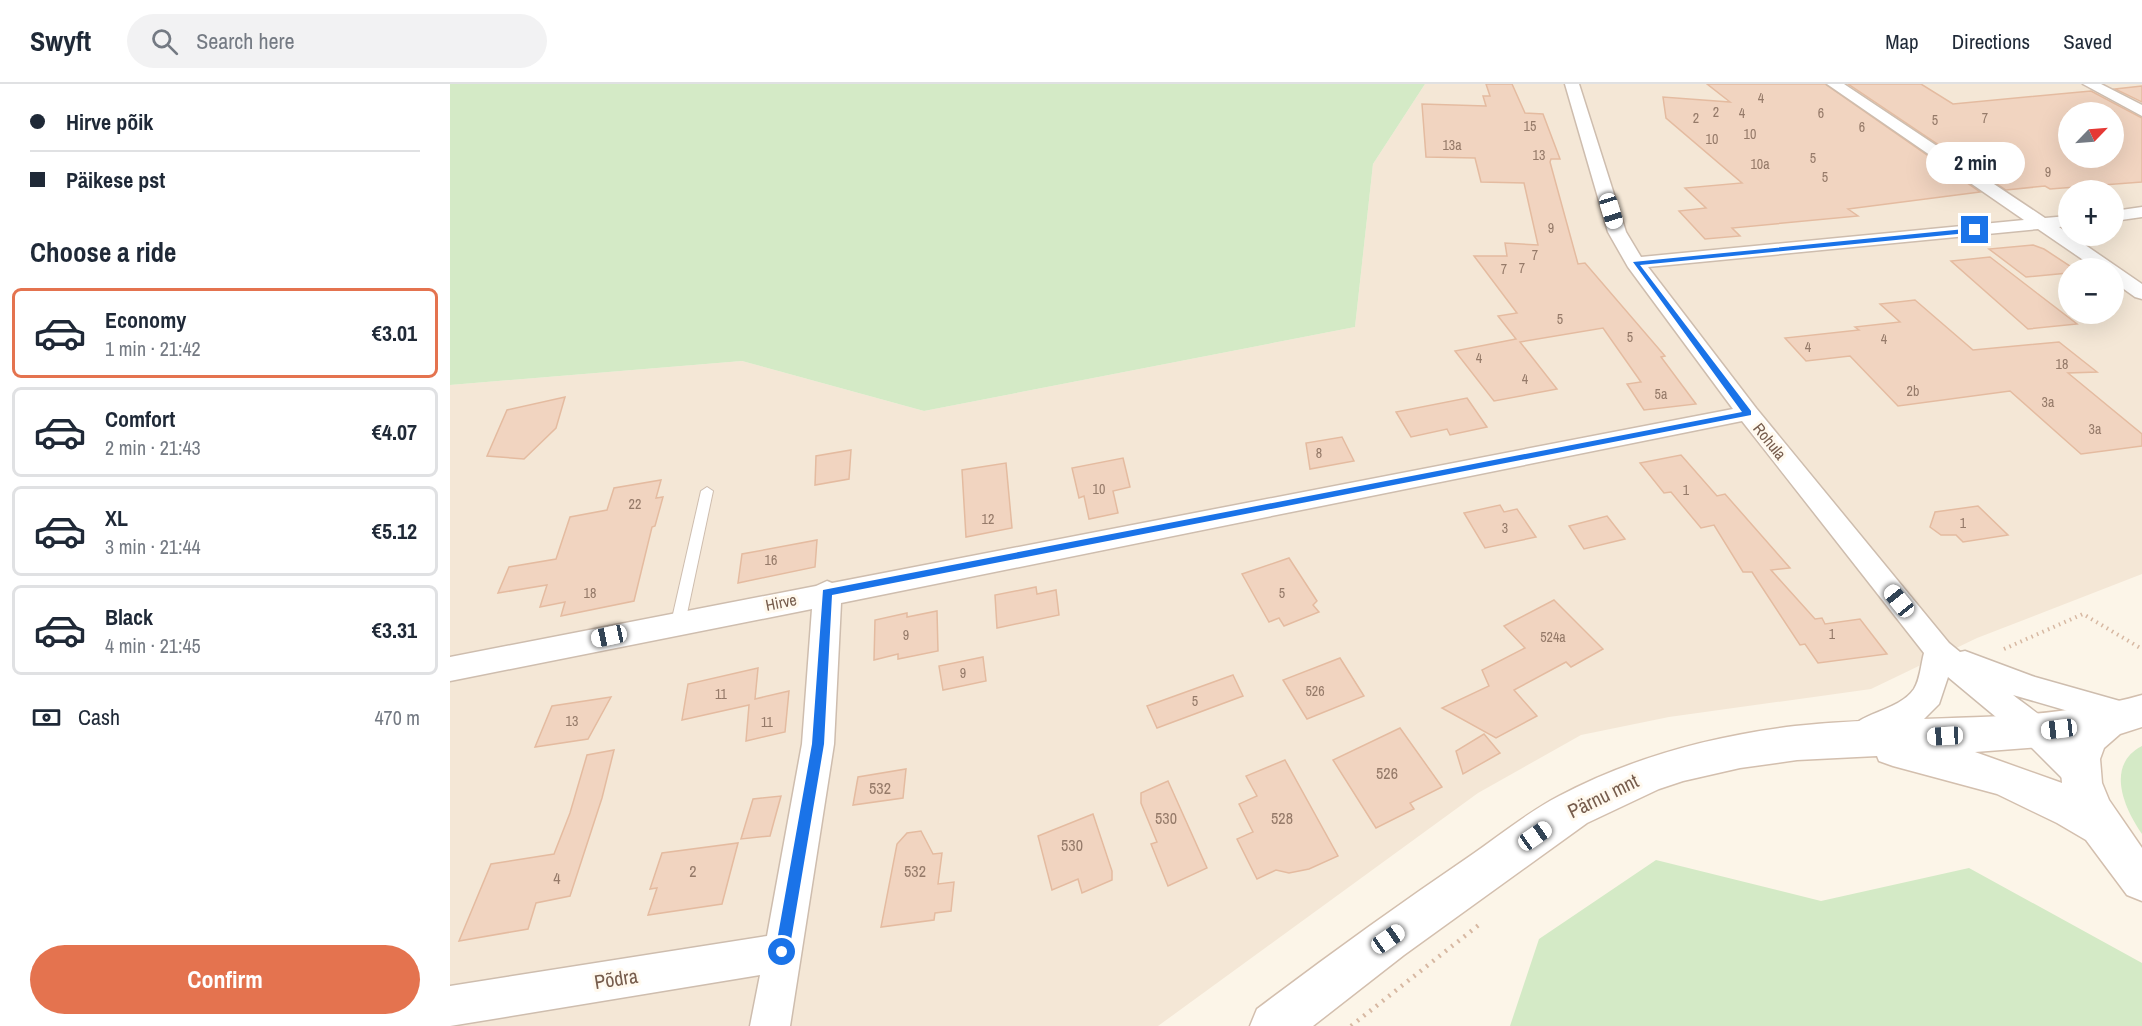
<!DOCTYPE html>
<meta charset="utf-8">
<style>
:root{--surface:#fff;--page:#f2f2f3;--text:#1f2937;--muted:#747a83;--line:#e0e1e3;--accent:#e4734f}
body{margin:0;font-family:"Archivo Narrow",sans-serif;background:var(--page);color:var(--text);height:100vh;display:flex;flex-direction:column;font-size:22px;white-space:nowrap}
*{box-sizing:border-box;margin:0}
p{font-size:20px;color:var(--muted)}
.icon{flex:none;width:33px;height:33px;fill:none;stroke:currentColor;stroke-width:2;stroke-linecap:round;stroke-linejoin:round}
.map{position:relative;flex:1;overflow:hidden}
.drawer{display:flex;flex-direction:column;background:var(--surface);width:450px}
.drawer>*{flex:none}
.banner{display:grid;align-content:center;height:132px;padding:0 30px;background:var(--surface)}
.needle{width:39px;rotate:65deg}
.controls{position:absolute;left:1608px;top:18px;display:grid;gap:12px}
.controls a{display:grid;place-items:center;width:66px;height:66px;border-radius:50%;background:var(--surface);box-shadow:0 6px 24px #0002;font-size:30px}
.end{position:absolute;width:27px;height:27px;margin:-14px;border:8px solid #1a73e8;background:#fff;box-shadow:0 0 0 3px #fff}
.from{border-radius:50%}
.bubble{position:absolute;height:42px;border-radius:21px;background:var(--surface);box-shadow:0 6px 24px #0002;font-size:20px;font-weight:700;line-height:42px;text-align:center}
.car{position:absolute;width:18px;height:36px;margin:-18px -9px;border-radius:8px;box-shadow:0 0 4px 2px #0007;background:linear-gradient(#fff 24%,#345 0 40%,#fff 0 76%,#345 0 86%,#fff 0)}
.banner b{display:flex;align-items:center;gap:21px;height:57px;font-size:22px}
.banner b+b{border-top:2px solid var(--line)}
.banner i{width:15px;height:15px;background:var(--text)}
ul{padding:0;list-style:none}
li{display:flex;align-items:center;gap:18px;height:90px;margin:0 12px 9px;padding:0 18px;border:3px solid var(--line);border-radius:9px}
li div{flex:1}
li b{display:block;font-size:22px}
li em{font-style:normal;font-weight:700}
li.active{border-color:var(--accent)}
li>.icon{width:54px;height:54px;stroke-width:1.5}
h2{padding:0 30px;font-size:27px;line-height:72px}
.pay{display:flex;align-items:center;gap:15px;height:66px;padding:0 30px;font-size:22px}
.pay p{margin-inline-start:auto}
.cta{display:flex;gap:12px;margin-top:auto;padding:12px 30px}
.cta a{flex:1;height:69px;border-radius:36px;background:var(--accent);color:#fff;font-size:24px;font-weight:700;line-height:69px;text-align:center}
header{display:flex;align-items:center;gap:36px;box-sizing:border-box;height:84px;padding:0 30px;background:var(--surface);border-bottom:2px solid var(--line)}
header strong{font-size:28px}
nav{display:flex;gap:33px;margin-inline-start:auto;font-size:21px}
.search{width:420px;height:54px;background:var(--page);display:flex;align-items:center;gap:15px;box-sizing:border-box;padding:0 21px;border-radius:33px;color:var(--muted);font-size:22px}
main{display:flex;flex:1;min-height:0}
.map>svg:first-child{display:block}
</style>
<header>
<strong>Swyft</strong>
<div class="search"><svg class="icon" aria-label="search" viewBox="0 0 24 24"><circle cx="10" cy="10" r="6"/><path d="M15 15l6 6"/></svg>Search here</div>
<nav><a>Map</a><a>Directions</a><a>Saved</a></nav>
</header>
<main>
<section class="drawer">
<div class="banner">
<b><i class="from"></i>Hirve põik</b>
<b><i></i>Päikese pst</b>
</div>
<h2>Choose a ride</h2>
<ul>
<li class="active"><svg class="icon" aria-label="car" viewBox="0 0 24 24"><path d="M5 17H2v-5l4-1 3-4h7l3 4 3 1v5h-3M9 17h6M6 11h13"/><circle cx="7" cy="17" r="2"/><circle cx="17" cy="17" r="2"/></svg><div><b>Economy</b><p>1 min · 21:42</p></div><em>€3.01</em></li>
<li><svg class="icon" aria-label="car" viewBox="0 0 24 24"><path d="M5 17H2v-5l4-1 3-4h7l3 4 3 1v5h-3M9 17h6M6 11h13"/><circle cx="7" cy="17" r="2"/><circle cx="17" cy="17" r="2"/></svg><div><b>Comfort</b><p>2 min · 21:43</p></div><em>€4.07</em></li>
<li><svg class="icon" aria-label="car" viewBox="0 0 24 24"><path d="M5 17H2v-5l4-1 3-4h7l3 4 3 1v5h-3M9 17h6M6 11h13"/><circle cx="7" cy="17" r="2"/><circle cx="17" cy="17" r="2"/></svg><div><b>XL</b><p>3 min · 21:44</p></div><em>€5.12</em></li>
<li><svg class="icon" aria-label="car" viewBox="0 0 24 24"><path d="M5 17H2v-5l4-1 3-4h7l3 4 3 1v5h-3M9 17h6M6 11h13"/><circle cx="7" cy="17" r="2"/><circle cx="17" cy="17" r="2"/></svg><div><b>Black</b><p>4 min · 21:45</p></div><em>€3.31</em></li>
</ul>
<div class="pay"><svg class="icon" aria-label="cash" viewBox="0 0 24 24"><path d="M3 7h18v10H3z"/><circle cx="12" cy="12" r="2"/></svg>Cash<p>470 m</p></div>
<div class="cta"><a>Confirm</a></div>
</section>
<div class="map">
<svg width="1692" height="942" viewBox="0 0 1692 942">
<rect width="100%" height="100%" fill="#fcf5e8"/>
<path fill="#f4e7d6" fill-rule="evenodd" d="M975,0H1692V490L1527,554L1421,605L1219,633L1131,651L1028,709L708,942H0V301L292,277L474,327L905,243L923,80ZM1618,28H1664V74H1618ZM1618,106H1664V152H1618ZM1618,184H1664V230H1618Z"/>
<g fill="#d4eac6">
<path d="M0,0H975L923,80L905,243L474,327L292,277L0,301Z"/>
<path d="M1692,662V750C1674,724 1655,681 1692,662Z"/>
<path d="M1206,776L1371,817L1519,784L1692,879V942H1060L1089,855Z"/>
</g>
<g fill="#f1d4c0" stroke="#e4bba0" stroke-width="1.5" fill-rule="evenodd">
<path d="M1036,0H1062L1075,29L1093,30L1110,75H1101L1100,78L1128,180L1135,179L1215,272L1211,273L1246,320L1194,326L1177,300L1191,298L1153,244L1070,258L1107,305L1044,317L1005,267L1066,255L1048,232L1067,229L1024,172H1057L1055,159L1088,161L1074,99L1031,98L1025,74L976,73L972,20L1036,22L1033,12H1040Z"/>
<path d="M1257,0H1375L1530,108L1398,125L1408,132L1282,144L1290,152L1255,155L1229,127L1256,124L1235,104L1292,99L1216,34L1213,13L1280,18Z"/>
<path d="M1398,0H1471L1503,20L1641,7L1692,34V98L1600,105L1595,102L1556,106ZM1618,28H1664V74H1618Z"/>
<path d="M1692,2V18L1665,5Z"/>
<path d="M1583,161L1594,165L1623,184H1618V189L1576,193L1539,165Z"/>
<path d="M1540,173L1627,240L1578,245L1501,177Z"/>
<path d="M1465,216L1523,266L1609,258L1647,288L1618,289L1692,350V362L1631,370L1560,307L1448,322L1400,272L1356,277L1335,254L1409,246L1405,243L1450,238L1430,220Z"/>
<path d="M115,313L106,344L74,375L37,372L57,326Z"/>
<path d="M1017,314L1037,343L1000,351L997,345L961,353L946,328Z"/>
<path d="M892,353L904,377L860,385L856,359Z"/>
<path d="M401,366L399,395L365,401L366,372Z"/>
<path d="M1231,371L1267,412L1275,410L1340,484L1321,486L1365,535L1372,534L1375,540L1410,535L1437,570L1368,579L1355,560L1350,561L1302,488H1293L1264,441L1251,444L1221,408L1214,409L1190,379Z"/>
<path d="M673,374L680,403L663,407L668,429L639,435L634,412L629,414L622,384Z"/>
<path d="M556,379L562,444L516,453L512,386Z"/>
<path d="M211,396L206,414L213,413L205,442L202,443L184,517L111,532L115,518L90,523L97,501L48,509L59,483L106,475L120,433L157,426L164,404Z"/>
<path d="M1050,421L1054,428L1067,425L1086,453L1035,464L1014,429Z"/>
<path d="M1528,422L1558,451L1513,458L1506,451H1491L1480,443L1485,428Z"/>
<path d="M1157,432L1175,455L1134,465L1119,442Z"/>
<path d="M367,456L365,483L288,499L292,470Z"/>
<path d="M839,474L867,517L863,521L869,528L834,542L829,534L819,538L792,490Z"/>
<path d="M586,503L587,510L606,506L609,531L547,544L545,511Z"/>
<path d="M1104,516L1153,565L1121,583L1116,578L1064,606L1087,632L1046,654L992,624L1039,602L1032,586L1075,564L1054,542Z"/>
<path d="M487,527L488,567L448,575V570L424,576L425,536L457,529V533Z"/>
<path d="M533,573L536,597L493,606L489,582Z"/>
<path d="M890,574L914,612L857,635L833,596Z"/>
<path d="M308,584L305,615L339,607L335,648L296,657L299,621L232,636L238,600Z"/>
<path d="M783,591L793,612L707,644L697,622Z"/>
<path d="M161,613L138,655L85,663L102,622Z"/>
<path d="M950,644L992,703L960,719L964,725L926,744L883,676Z"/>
<path d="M1034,650L1050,669L1013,690L1006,667Z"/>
<path d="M164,666L152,714L120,812L86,819L78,845L9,857L41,780L104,770L120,729L137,671Z"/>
<path d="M835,676L888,772L859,785L839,789L826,786L807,795L787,755L803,748L789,720L807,712L796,692Z"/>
<path d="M456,685L453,714L403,721L408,693Z"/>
<path d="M718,697L757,784L718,802L701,760L707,758L691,719V709Z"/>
<path d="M331,712L320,752L291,755L303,715Z"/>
<path d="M643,730L662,787V796L632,809L628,795L602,806L588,752Z"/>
<path d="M471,747L483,770L492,769L488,800L504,798L501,827L485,829L484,836L431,843L447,760L457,749Z"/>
<path d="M288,759L272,820L198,831L207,804L200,805L212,769Z"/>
</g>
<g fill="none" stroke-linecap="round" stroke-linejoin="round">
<g stroke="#cebdae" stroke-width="2">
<path id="service" d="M257,403L263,407L235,539L233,543H223L221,539L251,407Z"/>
</g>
<g stroke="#cebdae" stroke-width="3">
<g id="minor">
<path d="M1115,0H1129L1176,148L1191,173L1574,136L1377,0H1394L1595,134L1618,132V142L1609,143L1692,200V215L1685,213L1664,198V184H1645L1588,145L1198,183L1306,324L1499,559L1510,568L1515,567L1585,593L1684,621L1689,630L1684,639L1673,643L1563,611C1589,631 1632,660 1645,689L1641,699L1629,704L1617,699L1576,658L1498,593L1489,620L1473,636L1411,666L1400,662L1395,652C1407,627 1447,629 1464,605C1470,596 1471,580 1474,569L1292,337L391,519L384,660L340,942H300L310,891L0,942V902L317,852L352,660L362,525L0,597V573L366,502L377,497L382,499L1283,325L1178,183L1158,148Z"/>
<path d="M1633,0H1651L1692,21V32Z"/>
<path d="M1692,123V133L1664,137V127Z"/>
</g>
</g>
<g stroke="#d3bfae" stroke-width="3">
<path id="secondary" d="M1692,611V643L1670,650L1654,664L1650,675L1652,699L1659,716L1692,764V817L1677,811L1636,756L1607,739L1547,710L1443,682L1429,677L1427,672L1347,676L1290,684L1233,697L1209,705L1137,739L954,871L863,942H800L807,925C877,872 948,821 1020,772C1049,752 1078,728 1109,712C1183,673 1262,652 1345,642C1461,629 1579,643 1692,611ZM1616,661L1610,675L1612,699L1525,668Z"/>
</g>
<path stroke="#d7b8a2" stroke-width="4" stroke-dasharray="1.5 4.5" stroke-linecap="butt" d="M1554,565L1633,530L1692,565"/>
<path stroke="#d7b8a2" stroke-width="4.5" stroke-dasharray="2 6" stroke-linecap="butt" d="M901,942L1030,840"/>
<use href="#service" fill="#fff" fill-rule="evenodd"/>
<use href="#minor" fill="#fff" fill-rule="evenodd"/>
<use href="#secondary" fill="#fff" fill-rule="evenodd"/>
</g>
<path fill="#1a73e8" d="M1525,144L1528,148L1190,181L1301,327V331L382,511L374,660L339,868L332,874L327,872L325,868L362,660L373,506L1292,328L1183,178Z"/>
<g text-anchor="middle" stroke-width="6" stroke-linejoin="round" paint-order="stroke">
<g font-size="14" fill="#957a69">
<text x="1311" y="19">4</text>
<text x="1266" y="33">2</text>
<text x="1292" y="34">4</text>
<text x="1371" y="34">6</text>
<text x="1246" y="39">2</text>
<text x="1535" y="39">7</text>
<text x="1485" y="41">5</text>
<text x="1080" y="47">15</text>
<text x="1412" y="48">6</text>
<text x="1300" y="55">10</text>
<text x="1262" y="60">10</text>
<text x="1002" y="66">13a</text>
<text x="1089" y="76">13</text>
<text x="1363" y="79">5</text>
<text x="1310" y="85">10a</text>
<text x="1598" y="93">9</text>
<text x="1375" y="98">5</text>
<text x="1101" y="149">9</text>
<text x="1085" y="176">7</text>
<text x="1072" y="189">7</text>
<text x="1054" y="190">7</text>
<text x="1110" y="240">5</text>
<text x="1180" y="258">5</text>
<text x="1434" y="260">4</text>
<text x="1358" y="268">4</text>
<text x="1029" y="279">4</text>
<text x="1612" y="285">18</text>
<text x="1075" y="300">4</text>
<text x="1463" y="312">2b</text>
<text x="1211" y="315">5a</text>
<text x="1598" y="323">3a</text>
<text x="1645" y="350">3a</text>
<text x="869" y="374">8</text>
<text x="649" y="410">10</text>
<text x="1236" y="411">1</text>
<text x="185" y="425">22</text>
<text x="538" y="440">12</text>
<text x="1513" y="444">1</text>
<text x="1055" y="449">3</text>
<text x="321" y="481">16</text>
<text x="140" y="514">18</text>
<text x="832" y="514">5</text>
<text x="1382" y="555">1</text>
<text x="456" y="556">9</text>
<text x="1103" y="558">524a</text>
<text x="513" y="594">9</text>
<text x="865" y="612">526</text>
<text x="271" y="615">11</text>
<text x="745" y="622">5</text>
<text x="122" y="642">13</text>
<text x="317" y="643">11</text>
</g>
<g font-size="16" fill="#765c4c" stroke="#fff9ee">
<text transform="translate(1320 357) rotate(51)" y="6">Rohula</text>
<text transform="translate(331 518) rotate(-11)" y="6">Hirve</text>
</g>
<g font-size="16" fill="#957a69">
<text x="937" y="695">526</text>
<text x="430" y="710">532</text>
<text x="716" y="740">530</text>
<text x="832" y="740">528</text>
<text x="622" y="767">530</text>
<text x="243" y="793">2</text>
<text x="465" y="793">532</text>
<text x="107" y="800">4</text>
</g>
<g font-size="20" fill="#765c4c" stroke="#fff9ee">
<text transform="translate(1153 712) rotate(-26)" y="7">Pärnu mnt</text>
<text transform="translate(166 895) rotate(-9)" y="7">Põdra</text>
</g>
</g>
</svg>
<div class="controls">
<a><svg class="needle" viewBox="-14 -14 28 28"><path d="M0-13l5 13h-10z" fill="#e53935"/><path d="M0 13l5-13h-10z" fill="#747a83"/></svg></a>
<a>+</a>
<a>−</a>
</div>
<i class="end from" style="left:332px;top:868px"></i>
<i class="end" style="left:1525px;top:146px"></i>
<div class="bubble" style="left:1476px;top:58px;width:99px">2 min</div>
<i class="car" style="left:1161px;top:127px;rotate:163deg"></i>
<i class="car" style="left:1449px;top:517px;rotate:321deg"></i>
<i class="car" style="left:159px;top:552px;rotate:258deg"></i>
<i class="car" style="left:1609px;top:645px;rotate:263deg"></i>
<i class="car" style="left:1495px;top:652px;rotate:267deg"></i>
<i class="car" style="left:1085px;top:752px;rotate:55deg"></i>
<i class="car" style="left:938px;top:855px;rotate:55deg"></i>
</div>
</main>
